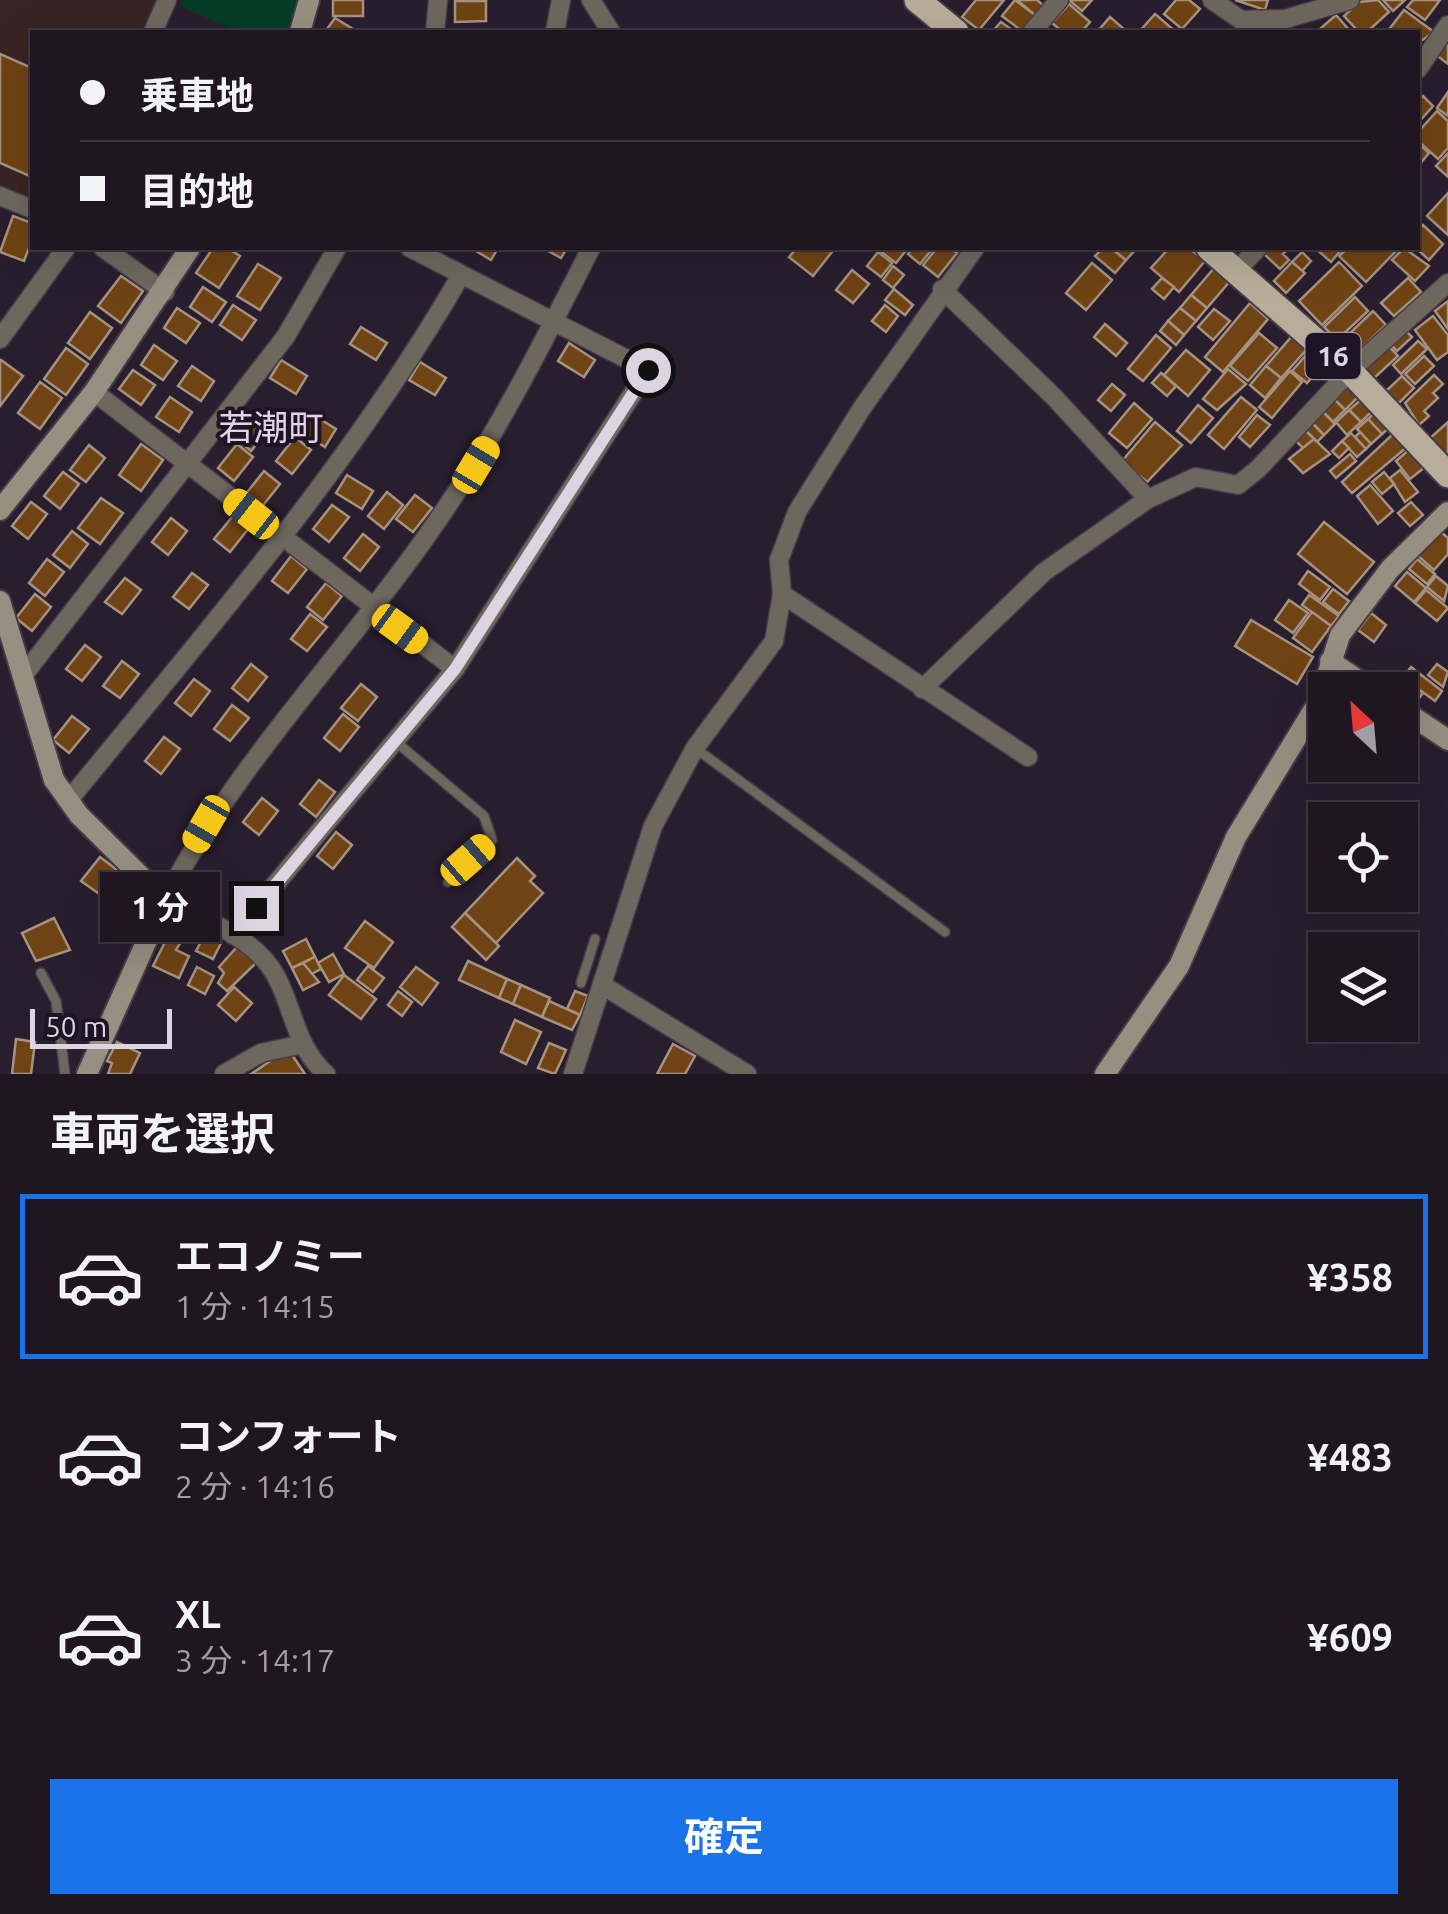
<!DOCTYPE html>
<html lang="ja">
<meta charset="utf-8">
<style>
:root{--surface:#1f1622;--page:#2c232f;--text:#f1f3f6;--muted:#a19fa5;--line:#3c3540;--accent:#1a73e8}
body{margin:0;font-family:Ubuntu,"Noto Sans JP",sans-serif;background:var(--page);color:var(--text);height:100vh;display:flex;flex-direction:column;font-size:38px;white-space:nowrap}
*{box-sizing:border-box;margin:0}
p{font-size:32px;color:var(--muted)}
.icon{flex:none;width:55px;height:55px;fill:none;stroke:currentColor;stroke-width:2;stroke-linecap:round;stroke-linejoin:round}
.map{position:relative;height:1074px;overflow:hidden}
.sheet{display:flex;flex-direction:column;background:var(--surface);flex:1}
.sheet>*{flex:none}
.top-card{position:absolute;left:30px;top:30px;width:1390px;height:220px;border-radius:0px;box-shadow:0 10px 40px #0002,0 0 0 2px var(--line);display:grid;align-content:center;height:220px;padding:0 50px;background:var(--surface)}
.needle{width:65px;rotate:334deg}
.fabs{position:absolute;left:1308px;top:672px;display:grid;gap:20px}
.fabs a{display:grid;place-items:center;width:110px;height:110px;border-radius:0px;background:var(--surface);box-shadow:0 10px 40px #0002,0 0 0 2px var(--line);font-size:50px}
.scale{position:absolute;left:30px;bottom:25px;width:142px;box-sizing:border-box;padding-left:10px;border:5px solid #dcd4e0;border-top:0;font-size:28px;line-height:35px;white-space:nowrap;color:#dcd4e0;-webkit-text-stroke:8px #1f1424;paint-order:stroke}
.end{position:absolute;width:45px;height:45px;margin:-22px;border:12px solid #dcd4e0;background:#111;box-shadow:0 0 0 5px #111}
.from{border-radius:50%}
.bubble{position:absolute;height:70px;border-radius:0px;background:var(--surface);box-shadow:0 10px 40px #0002,0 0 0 2px var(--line);font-size:32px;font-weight:700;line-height:70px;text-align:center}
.car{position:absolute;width:30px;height:60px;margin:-30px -15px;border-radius:12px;box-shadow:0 0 8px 2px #0007;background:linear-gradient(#f5c518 24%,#345 0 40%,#f5c518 0 76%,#345 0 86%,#f5c518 0)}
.top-card b{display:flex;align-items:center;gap:35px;height:95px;font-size:38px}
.top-card b+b{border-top:2px solid var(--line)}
.top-card i{width:25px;height:25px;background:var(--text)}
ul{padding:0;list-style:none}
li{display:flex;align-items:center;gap:30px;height:165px;margin:0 20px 15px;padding:0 30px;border:5px solid transparent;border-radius:0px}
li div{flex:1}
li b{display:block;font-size:38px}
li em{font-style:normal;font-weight:700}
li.active{border-color:var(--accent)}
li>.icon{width:90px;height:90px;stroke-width:1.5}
h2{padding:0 50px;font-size:45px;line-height:120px}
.primary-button{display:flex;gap:20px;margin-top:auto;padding:20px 50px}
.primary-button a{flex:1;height:115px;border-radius:0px;background:var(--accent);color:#fff;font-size:40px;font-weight:700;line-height:115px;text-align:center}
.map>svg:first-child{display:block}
</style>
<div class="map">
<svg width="1448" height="1074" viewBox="0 0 1448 1074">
<rect width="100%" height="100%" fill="#291e2e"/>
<path fill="#372425" d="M0,0H158L144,32H32V199L0,186Z"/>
<path fill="#053c26" d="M183,0H298L287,32H238L180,6Z"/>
<g fill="#6f4313" stroke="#a69281" stroke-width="2.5">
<rect x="333" y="0" width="30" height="16"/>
<path d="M976,0H1004L979,30L962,17Z"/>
<path d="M1015,0L1035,15L1022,31L1002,16Z"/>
<path d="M1017,0H1037L1043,5L1035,15Z"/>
<path d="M1069,0H1092L1082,11Z"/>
<path d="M1176,0H1189L1200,9L1182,29L1164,14Z"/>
<path d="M1235,0H1268L1265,10Z"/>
<path d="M1378,0L1389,12L1367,32H1359L1344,16L1359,2Z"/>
<path d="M1383,0H1405L1393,11Z"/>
<path d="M1413,0H1440L1425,20L1407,7Z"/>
<path d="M455,1H486V21L455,22Z"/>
<path d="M1069,4L1090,22L1081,32H1063L1052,23Z"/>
<path d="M1404,10L1434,32L1418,43V32H1387Z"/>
<path d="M1155,14L1176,32H1139Z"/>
<path d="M1336,15L1351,32H1325L1321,28Z"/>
<path d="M1110,17L1124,29L1097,32Z"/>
<path d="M335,18L358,32H325Z"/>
<path d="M1001,22L1015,32H992Z"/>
<path d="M1448,37V64L1435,54Z"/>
<path d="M0,54L32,68V177L0,163Z"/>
<path d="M1448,92V116L1437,108Z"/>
<path d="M1423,96L1433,106L1418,123V101Z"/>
<path d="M1437,111L1448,121V148L1438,159L1418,141V132Z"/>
<path d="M1418,143L1429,153L1418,166Z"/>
<path d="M1448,153V177L1436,166Z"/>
<path d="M1448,193V235L1427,216Z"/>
<path d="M13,216L32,223V240L24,261L0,252Z"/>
<path d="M1423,225L1443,244L1429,260L1416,248L1418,231Z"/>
<path d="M213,248H227L240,256L219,288L196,273Z"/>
<path d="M471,248H498L491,260Z"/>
<path d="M543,248H567L561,258Z"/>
<path d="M797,248H835L813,276L789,257Z"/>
<path d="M882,248H908L896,263L879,250Z"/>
<path d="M913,248H933L920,264L908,254Z"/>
<path d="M937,248H950L957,253L938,277L923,265Z"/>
<path d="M1103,248H1111L1126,260L1115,273L1095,256Z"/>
<path d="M1111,248H1137L1126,260Z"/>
<path d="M1169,248H1189L1205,261L1179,292L1151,268Z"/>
<path d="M1265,248H1289L1283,254L1289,260L1280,269L1261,251Z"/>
<path d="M1315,248H1338L1341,250L1331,262Z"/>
<path d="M1348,248H1397L1398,249L1366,282L1339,256Z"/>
<path d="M1404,248L1429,266L1415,281L1392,260Z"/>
<path d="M878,252L892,263L881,277L867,266Z"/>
<path d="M1302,252L1311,261L1302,271L1292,262Z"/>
<path d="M1292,262L1305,273L1286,293L1274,281Z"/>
<path d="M1339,262L1362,286L1322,325L1299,301Z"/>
<path d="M1092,263L1112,280L1086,310L1066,293Z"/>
<path d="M258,264L281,278L260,310L237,296Z"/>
<path d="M893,266L904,275L893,288L883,280Z"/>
<path d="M1215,267L1231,280L1207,308L1191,295Z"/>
<path d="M852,270L869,284L853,303L836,290Z"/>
<path d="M121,276L143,291L121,323L98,306Z"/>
<path d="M1162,278L1174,287L1164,299L1152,289Z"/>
<path d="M1408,278L1421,292L1394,316L1381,303Z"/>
<path d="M203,287L226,302L212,322L190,307Z"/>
<path d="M894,289L913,305L905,315L885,300Z"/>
<path d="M1191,295L1207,308L1196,321L1180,308Z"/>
<path d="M1355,297L1368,311L1337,340L1324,327Z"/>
<path d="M1448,301V329L1435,311Z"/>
<path d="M1250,303L1268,319L1223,372L1205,357Z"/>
<path d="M233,305L256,320L242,340L220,325Z"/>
<path d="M885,305L898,316L886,332L872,321Z"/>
<path d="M177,308L200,323L186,343L164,328Z"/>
<path d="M1180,308L1196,321L1184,335L1168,321Z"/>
<path d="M1214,309L1230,321L1213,340L1198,327Z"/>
<path d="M1373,311L1386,325L1361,349L1348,335Z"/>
<path d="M90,312L112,328L90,359L68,343Z"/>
<path d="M1433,316L1448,335V352L1437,360L1415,330Z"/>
<path d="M1168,321L1184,335L1176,345L1160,331Z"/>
<path d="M1105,324L1127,343L1116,356L1094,337Z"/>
<path d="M361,327L387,343L376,360L350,344Z"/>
<path d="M1402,327L1412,337L1397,351L1387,341Z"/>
<path d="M1259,333L1277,348L1248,381L1230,366Z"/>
<path d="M1156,335L1171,348L1143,381L1128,369Z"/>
<path d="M1292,336L1307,349L1281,378L1266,366Z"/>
<path d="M1418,341L1427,349L1401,374L1393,365Z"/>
<path d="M1385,342L1398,356L1373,379L1360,366Z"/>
<path d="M569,343L595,360L584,377L558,361Z"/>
<path d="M154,345L177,361L163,380L141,365Z"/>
<path d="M66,348L88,364L66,395L44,379Z"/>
<path d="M1186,350L1210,370L1188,396L1164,375Z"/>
<path d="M1307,354L1321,367L1307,383L1292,371Z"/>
<path d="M1424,356L1434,366L1415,384L1405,374Z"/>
<path d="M1,360L23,376L0,406V361Z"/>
<path d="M281,360L307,376L296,394L270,378Z"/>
<path d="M420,362L446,378L435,395L409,380Z"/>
<path d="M192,366L214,381L201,401L178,386Z"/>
<path d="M1266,366L1281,378L1265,398L1250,385Z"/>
<path d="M1228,369L1246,384L1217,410L1203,399Z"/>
<path d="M133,370L155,385L141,405L119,389Z"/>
<path d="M1290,371L1302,382L1272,418L1259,407Z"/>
<path d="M1161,373L1176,386L1167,396L1152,383Z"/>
<path d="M1434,375L1443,384L1433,393L1438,398L1424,411L1429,416L1419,425L1405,403Z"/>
<path d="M1402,376L1414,388L1398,404L1386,391Z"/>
<path d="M40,382L62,398L40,429L18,413Z"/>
<path d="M1347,383L1360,395L1345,410L1333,398Z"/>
<path d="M1112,384L1125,395L1111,411L1098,400Z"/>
<path d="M170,397L192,412L179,432L156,417Z"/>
<path d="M1241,397L1257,410L1224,449L1208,435Z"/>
<path d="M1333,398L1345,410L1333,422L1321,410Z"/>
<path d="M1363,398L1374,409L1361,422L1349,410Z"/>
<path d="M1134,403L1152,419L1127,448L1109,433Z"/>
<path d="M1198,405L1213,418L1191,443L1177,431Z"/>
<path d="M1321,410L1335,424L1324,435L1310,421Z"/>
<path d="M1349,410L1361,422L1347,435L1336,422Z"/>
<path d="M1376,411L1391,426L1382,434L1368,419Z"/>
<path d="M310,413L336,429L325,447L299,431Z"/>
<path d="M254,414L271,427L251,451L235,438Z"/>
<path d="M1257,415L1270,425L1250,447L1239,437Z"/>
<path d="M1368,419L1382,434L1371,444L1357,429Z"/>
<path d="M1310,421L1324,435L1317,442L1303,428Z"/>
<path d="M1155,422L1182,445L1147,482L1122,461Z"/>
<path d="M1448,422V459L1428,440Z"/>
<path d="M1303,428L1314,439L1304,449L1293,438Z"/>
<path d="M1360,432L1371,444L1366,449L1355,437Z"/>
<path d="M1395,432L1407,447L1352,493L1342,482Z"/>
<path d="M1351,433L1366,449L1357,457L1342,441Z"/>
<path d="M295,437L311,450L292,474L276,461Z"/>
<path d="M1314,439L1330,454L1303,473L1289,459Z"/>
<path d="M1342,441L1349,448L1339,458L1332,451Z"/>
<path d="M141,444L163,460L141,491L119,475Z"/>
<path d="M237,444L253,457L234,481L218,468Z"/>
<path d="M89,445L105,458L86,482L70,470Z"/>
<path d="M1410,449L1425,467L1410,479L1396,461Z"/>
<path d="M1350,454L1356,461L1336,478L1330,471Z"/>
<path d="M1400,470L1418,492L1405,502L1390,478Z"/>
<path d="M264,471L280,484L261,508L245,495Z"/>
<path d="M63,472L79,484L60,509L44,496Z"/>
<path d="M1384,472L1394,484L1382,494L1372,482Z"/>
<path d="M347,475L373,491L362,509L336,493Z"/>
<path d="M1370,485L1393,511L1378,524L1357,496Z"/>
<path d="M387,492L403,505L384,529L368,516Z"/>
<path d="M415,495L432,508L413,532L396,519Z"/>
<path d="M101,498L123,513L100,544L78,528Z"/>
<path d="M31,502L47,514L28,539L12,526Z"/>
<path d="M1411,502L1423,515L1410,526L1398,513Z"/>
<path d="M332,505L349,517L329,542L313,529Z"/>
<path d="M233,516L249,528L230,552L214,539Z"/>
<path d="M171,518L187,531L168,555L152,542Z"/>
<path d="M1324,522L1374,562L1347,594L1298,554Z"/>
<path d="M1439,530L1448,538V554L1434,570L1417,555Z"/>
<path d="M72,531L88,544L70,568L53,555Z"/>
<path d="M363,534L379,547L360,571L344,558Z"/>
<path d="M291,556L307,569L288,593L272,581Z"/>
<path d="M47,559L64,572L45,596L29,583Z"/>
<path d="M1417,559L1435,574L1427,584L1409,569Z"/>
<path d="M1308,571L1330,587L1320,600L1299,584Z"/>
<path d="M1407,572L1426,588L1414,602L1395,586Z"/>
<path d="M192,573L208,585L189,609L173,597Z"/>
<path d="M1436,576L1448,586L1444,601L1427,587Z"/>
<path d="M125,578L141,590L122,614L105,602Z"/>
<path d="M326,583L342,596L323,620L307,607Z"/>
<path d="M1333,589L1349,601L1339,614L1323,602Z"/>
<path d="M1426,590L1448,608L1437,621L1415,603Z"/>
<path d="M35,594L51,607L32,631L16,618Z"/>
<path d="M1309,595L1339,616L1331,626L1302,605Z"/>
<path d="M1289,600L1308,613L1293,633L1275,620Z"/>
<path d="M1312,612L1331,626L1312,652L1293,638Z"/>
<path d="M1371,613L1386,625L1374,642L1358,630Z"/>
<path d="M310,614L327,627L307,651L291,639Z"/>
<path d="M1251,620L1313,657L1297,684L1235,646Z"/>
<path d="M85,645L101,657L82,681L66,669Z"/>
<path d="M122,661L139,674L120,698L103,686Z"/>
<path d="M251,664L267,677L248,701L232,688Z"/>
<path d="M1437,664L1448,672L1443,687L1428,675Z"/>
<path d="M1411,667L1442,691L1435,701L1403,678Z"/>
<path d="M1403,678L1423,693L1414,705L1400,690H1394Z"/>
<path d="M194,679L210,691L191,716L175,703Z"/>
<path d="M361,684L377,697L358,721L341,708Z"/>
<path d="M232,705L249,718L230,741L214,729Z"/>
<path d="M343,714L359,727L340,751L324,738Z"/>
<path d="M72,716L89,729L69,753L53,740Z"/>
<path d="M164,737L180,749L161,774L145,761Z"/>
<path d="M319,780L335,792L316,817L300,804Z"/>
<path d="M262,798L278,811L259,835L243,822Z"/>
<path d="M336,832L352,845L333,869L317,856Z"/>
<path d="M100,857L116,869L98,893L81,881Z"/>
<path d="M517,858L535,876L530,881L543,893L496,943L465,913Z"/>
<path d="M465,913L499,946L486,960L452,927Z"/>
<path d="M176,917L189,923L182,940L169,934Z"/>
<path d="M54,918L70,950L36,961L22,933Z"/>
<path d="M365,921L393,942L374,968L345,948Z"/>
<path d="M169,934L182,940L176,950L189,956L179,978L153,966Z"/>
<path d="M205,934L221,943L213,959L196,951Z"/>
<path d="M306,939L315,957L292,968L283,951Z"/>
<path d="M237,947L257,962L227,991L218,983L224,973L219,967Z"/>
<path d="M333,954L344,974L329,982L318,963Z"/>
<path d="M315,957L321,969L309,975L303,963Z"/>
<path d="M468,961L507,979L499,998L459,980Z"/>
<path d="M303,963L319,982L303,990L292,968Z"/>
<path d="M368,966L384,978L373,992L357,980Z"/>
<path d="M197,967L214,976L205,994L188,985Z"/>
<path d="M416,967L438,983L422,1005L400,987Z"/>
<path d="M344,975L376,999L361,1019L329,995Z"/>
<path d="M507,979L521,985L513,1004L499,998Z"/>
<path d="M521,985L550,998L542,1017L513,1004Z"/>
<path d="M234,987L252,1003L236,1021L218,1005Z"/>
<path d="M398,991L412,1002L402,1016L388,1005Z"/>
<path d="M575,991L588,996L580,1015L567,1009Z"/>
<path d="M549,1001L580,1015L572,1030L542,1017Z"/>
<path d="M515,1020L541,1032L526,1064L501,1052Z"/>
<path d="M16,1039L35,1042L31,1074H12Z"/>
<path d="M117,1042L140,1053L130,1074H108L112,1063L107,1061Z"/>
<path d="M549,1043L566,1050L555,1074L538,1068Z"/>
<path d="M673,1044L695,1056L685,1074H657Z"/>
<path d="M288,1049L305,1074H251Z"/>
</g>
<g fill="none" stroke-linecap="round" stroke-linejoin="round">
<g stroke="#463b4a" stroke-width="12">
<g id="lane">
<path d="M395,741L484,816L492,840L448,882"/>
<path d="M695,748L945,932"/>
<path d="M41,973L56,1001L65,1074"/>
<path d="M581,983L595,939"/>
</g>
</g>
<g stroke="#463b4a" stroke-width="21">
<g id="street">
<path d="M591,0L611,32"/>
<path d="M1212,0L1241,20L1285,19L1350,0"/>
<path d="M153,32L167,0"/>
<path d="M435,32L438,0"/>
<path d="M555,32L561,0"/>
<path d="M1032,32L1059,0"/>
<path d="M1418,69L1448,25"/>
<path d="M0,196L32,209"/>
<path d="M103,248L165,292"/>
<path d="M1236,271L1258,248"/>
<path d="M942,289L1054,397L1148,499"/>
<path d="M0,339L66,248"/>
<path d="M94,392L455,669"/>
<path d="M782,594L1028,757"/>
<path d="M22,677L286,336L337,248"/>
<path d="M922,689L1044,572L1148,499L1196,477L1238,485L1258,469L1350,371L1448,283"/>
<path d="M68,801C206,632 352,464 461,275"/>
<path d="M233,935L455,669L648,370L410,248"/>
<path d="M602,985L747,1074"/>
<path d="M224,1074L261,1053L303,1044"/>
<path d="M326,1074C296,1047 294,1011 277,978C256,937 204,920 165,900C234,767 340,659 426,537C491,446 541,347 591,248"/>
<path d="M573,1074L653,826L695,748L774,641L782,594L779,560L797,512L862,408L975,248"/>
</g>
</g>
<g stroke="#463b4a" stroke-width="24">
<g id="secondary">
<path d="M300,32L309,0"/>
<path d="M0,510L94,392L190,248"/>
<path d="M0,601L54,780L79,815L165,900L87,1074"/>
<path d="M1330,661L1373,690"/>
<path d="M1400,708L1448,740"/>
<path d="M1105,1074L1179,966L1236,837L1319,701L1340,635L1390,569L1448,512"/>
</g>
</g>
<g stroke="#463b4a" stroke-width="29">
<g id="primary">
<path d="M917,0L956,32"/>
<path d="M1209,248L1350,371L1448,475"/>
</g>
</g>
<use href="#lane" stroke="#6d675e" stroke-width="9"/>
<use href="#street" stroke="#6d675e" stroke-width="18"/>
<use href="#secondary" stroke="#978f80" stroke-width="20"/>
<use href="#primary" stroke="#b8ad9a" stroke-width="25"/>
</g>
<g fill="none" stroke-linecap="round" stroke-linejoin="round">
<path stroke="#dcd4e0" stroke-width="12" d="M256,908L455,669L648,370"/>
</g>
<g text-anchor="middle" stroke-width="8" stroke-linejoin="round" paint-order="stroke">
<rect fill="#1f1424" stroke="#a39aa8" stroke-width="2.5" x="1305.5" y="333" width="55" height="46" rx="8"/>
<g font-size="28" font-weight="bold" fill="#dcd4e0">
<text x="1333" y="366">16</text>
</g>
<g font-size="35" fill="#e2d3ea" stroke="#1f1424">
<text x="271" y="440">若潮町</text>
</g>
</g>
</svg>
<div class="fabs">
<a><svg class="needle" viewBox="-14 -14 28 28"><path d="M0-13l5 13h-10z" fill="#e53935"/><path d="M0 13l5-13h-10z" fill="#a19fa5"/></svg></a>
<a><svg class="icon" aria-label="locate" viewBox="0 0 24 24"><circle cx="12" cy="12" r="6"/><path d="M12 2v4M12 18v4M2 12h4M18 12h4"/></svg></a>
<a><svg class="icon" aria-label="layers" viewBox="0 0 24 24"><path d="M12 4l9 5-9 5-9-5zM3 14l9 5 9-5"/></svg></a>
</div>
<div class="scale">50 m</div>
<i class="end from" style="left:648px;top:370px"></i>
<i class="end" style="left:256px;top:908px"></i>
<div class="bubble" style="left:100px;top:872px;width:120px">1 分</div>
<i class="car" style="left:476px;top:465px;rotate:31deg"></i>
<i class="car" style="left:251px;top:514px;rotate:308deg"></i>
<i class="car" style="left:400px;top:629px;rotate:126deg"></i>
<i class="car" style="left:206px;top:824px;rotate:210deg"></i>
<i class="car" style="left:468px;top:860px;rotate:49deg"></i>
<div class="top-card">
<b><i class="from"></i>乗車地</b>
<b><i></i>目的地</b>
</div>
</div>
<section class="sheet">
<h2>車両を選択</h2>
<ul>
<li class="active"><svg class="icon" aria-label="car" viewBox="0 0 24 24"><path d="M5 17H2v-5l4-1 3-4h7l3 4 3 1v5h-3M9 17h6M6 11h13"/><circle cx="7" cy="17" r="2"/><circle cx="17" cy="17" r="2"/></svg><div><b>エコノミー</b><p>1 分 · 14:15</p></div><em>¥358</em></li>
<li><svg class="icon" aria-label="car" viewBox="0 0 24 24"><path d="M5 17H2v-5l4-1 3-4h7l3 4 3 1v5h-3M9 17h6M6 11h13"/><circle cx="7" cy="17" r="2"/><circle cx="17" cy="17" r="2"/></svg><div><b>コンフォート</b><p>2 分 · 14:16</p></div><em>¥483</em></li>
<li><svg class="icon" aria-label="car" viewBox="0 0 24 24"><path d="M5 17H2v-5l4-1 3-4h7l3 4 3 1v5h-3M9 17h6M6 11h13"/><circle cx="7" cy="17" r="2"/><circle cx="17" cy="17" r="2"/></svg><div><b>XL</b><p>3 分 · 14:17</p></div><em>¥609</em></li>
</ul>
<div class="primary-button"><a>確定</a></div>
</section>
